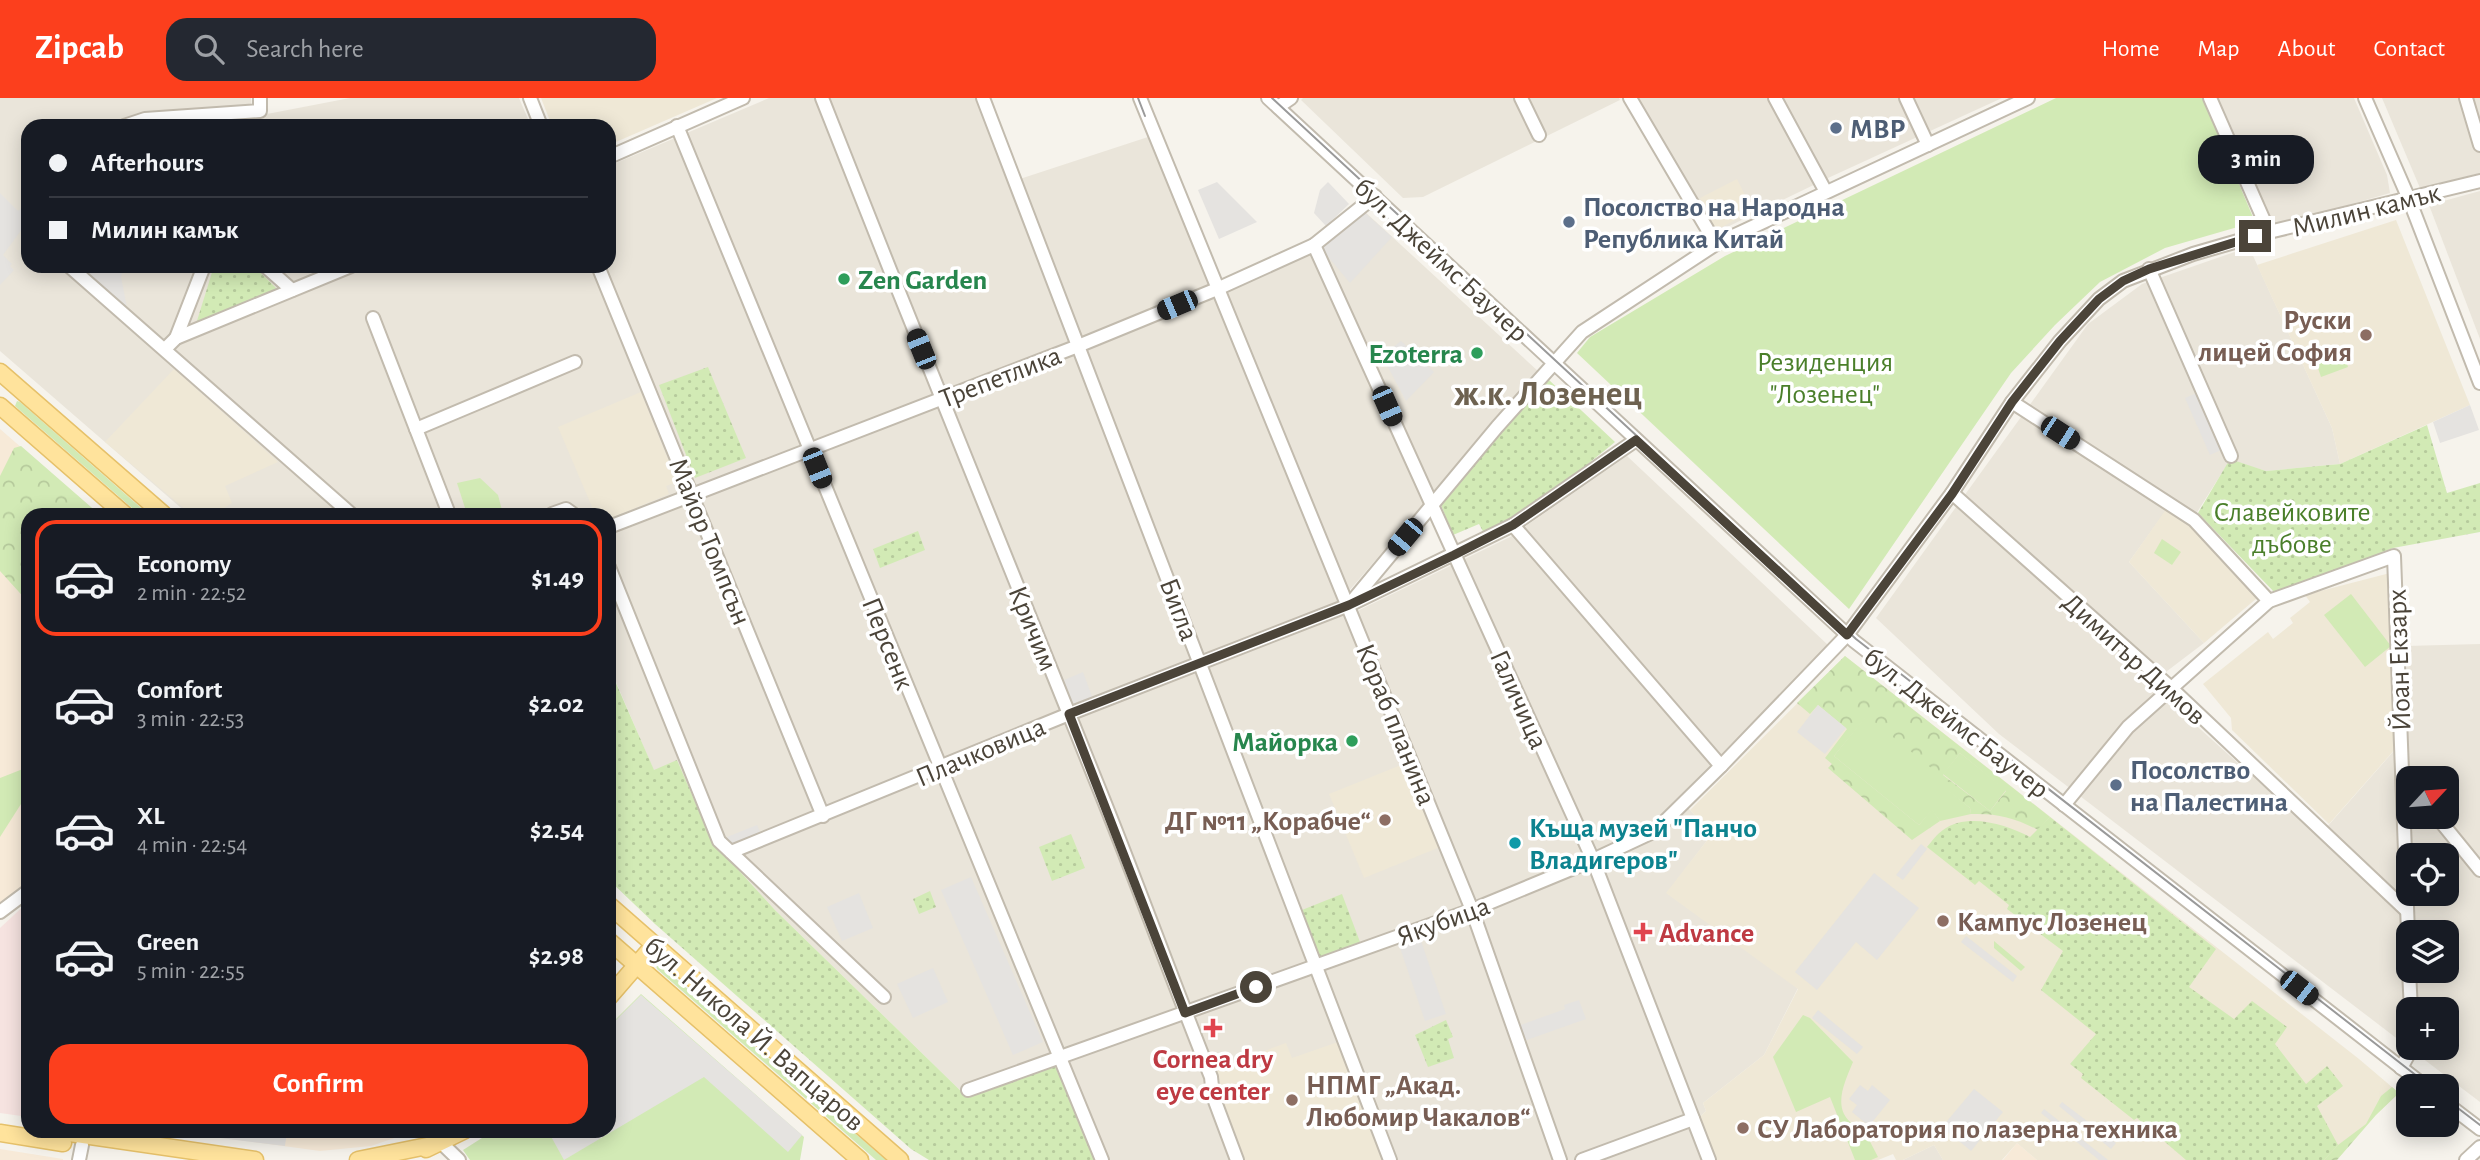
<!DOCTYPE html>
<meta charset="utf-8">
<style>
:root{--surface:#171b24;--page:#242831;--text:#f1f3f6;--muted:#9ea1a6;--line:#363941;--accent:#fc3f1d}
body{margin:0;font-family:"Alegreya Sans",sans-serif;background:var(--page);color:var(--text);height:100vh;display:flex;flex-direction:column;font-size:26px;white-space:nowrap}
*{box-sizing:border-box;margin:0}
p{font-size:23px;color:var(--muted)}
.icon{flex:none;width:38px;height:38px;fill:none;stroke:currentColor;stroke-width:2;stroke-linecap:round;stroke-linejoin:round}
.map{position:relative;flex:1;overflow:hidden}
.sheet{position:absolute;left:21px;top:410px;width:595px;height:630px;display:flex;flex-direction:column;background:var(--surface);border-radius:21px;box-shadow:0 4px 18px #0003}
.sheet>*{flex:none}
.top-card{position:absolute;left:21px;top:21px;width:595px;height:154px;border-radius:21px;box-shadow:0 4px 18px #0003;display:grid;align-content:center;height:154px;padding:0 28px;background:var(--surface)}
.needle{width:46px;rotate:64deg}
.controls{position:absolute;left:2396px;top:668px;display:grid;gap:14px}
.controls a{display:grid;place-items:center;width:63px;height:63px;border-radius:14px;background:var(--surface);box-shadow:0 4px 18px #0003;font-size:35px}
.end{position:absolute;width:32px;height:32px;margin:-16px;border:9px solid #4b4439;background:#fff;box-shadow:0 0 0 4px #fff}
.from{border-radius:50%}
.bubble{position:absolute;height:49px;border-radius:21px;background:var(--surface);box-shadow:0 4px 18px #0003;font-size:23px;font-weight:600;line-height:49px;text-align:center}
.car{position:absolute;width:21px;height:42px;margin:-21px -10px;border-radius:9px;box-shadow:0 0 5px 2px #0007;background:linear-gradient(#222 24%,#8ab4d8 0 40%,#222 0 76%,#8ab4d8 0 86%,#222 0)}
.top-card b{display:flex;align-items:center;gap:24px;height:66px;font-size:26px}
.top-card b+b{border-top:2px solid var(--line)}
.top-card i{width:18px;height:18px;background:var(--text)}
ul{padding:12px 0 0;list-style:none}
li{display:flex;align-items:center;gap:21px;height:116px;margin:0 14px 10px;padding:0 14px;border:4px solid transparent;border-radius:21px}
li div{flex:1}
li b{display:block;font-size:26px}
li em{font-style:normal;font-weight:600}
li.on{border-color:var(--accent)}
li>.icon{width:63px;height:63px;stroke-width:1.5}
.cta{display:flex;gap:14px;margin-top:auto;padding:14px 28px}
.cta a{flex:1;height:80px;border-radius:21px;background:var(--accent);color:#fff;font-size:28px;font-weight:600;line-height:80px;text-align:center}
header{display:flex;align-items:center;gap:42px;box-sizing:border-box;height:98px;padding:0 35px;background:var(--accent);color:#fff}
header strong{font-size:33px}
nav{display:flex;gap:38px;margin-inline-start:auto;font-size:24px}
.search{width:490px;height:63px;background:var(--page);display:flex;align-items:center;gap:18px;box-sizing:border-box;padding:0 24px;border-radius:21px;color:var(--muted);font-size:26px}
.map>svg:first-child{display:block}
</style>
<header>
<strong>Zipcab</strong>
<div class="search"><svg class="icon" aria-label="search" viewBox="0 0 24 24"><circle cx="10" cy="10" r="6"/><path d="M15 15l6 6"/></svg>Search here</div>
<nav><a>Home</a><a>Map</a><a>About</a><a>Contact</a></nav>
</header>
<div class="map">
<svg width="2480" height="1062" viewBox="0 0 2480 1062">
<defs>
<pattern id="forest-crowns" width="20" height="18" patternUnits="userSpaceOnUse" patternTransform="scale(1.75)"><rect width="20" height="18" fill="#d2eab5"/><path d="M2 6a3 3 0 1 1 6 0M12 15a3 3 0 1 1 6 0" fill="none" stroke="#b6ca9c"/></pattern>
<pattern id="park-dots" width="8" height="8" patternUnits="userSpaceOnUse" patternTransform="scale(1.75)"><rect width="8" height="8" fill="#d2eab5"/><path d="M2 2h.1M6 6h.1" fill="none" stroke="#b6ca9c" stroke-width="1.8" stroke-linecap="round"/></pattern>
</defs>
<rect width="100%" height="100%" fill="#f6f3ec"/>
<g fill="#eae5da" fill-rule="evenodd">
<path d="M0,0H251L252,19L350,0H519L531,28H28V168H609V68L769,0H977L1011,84L1148,39L1214,197L1312,153L1363,112L1539,274L1341,502L1349,517L1510,439L1627,358L1828,547L1680,701L1712,736L1667,795L1798,890L1764,957L1703,1005L1706,1013L1699,1020L1716,1062H1096L967,999L775,812L712,743L677,663L654,673L613,577L609,578V416H188L0,253Z"/>
<path d="M1303,0H1619L1620,2L1423,99L1403,100L1301,2Z"/>
<path d="M1637,0H2002L1828,80L1717,134Z"/>
<path d="M2218,0H2354L2387,77L2390,95L2272,129Z"/>
<path d="M2382,0H2480V75L2420,90Z"/>
<path d="M2480,93V241L2429,107Z"/>
<path d="M2249,149L2332,330L2340,366L2266,373L2230,362L2189,427L2167,411L2129,464L2204,545L2150,586L2319,738L2407,638L2406,548L2480,546V1004L2409,950H2446V912H2408V949L1999,636L1876,520L2088,226L2142,186ZM2408,681H2446V719H2408ZM2408,758H2446V796H2408ZM2408,835H2446V873H2408Z"/>
<path d="M1934,1047L1943,1062H1903Z"/>
</g>
<g fill="#f7ead8">
<path d="M0,331L98,416H28V792L0,814Z"/>
<path d="M165,1032L415,1033L371,1048L320,1053Z"/>
<path d="M2017,1045L2037,1062H2003Z"/>
<path d="M0,1051L63,1061V1062H0Z"/>
</g>
<g fill="#efe8d6">
<path d="M541,0H717L609,47V28H552Z"/>
<path d="M1737,81L1753,113L1716,132L1700,100Z"/>
<path d="M2396,122L2470,307L2340,366L2332,330L2257,167Z"/>
<path d="M174,271L278,364L225,388L232,405L215,416H191L105,344Z"/>
<path d="M641,294L677,384L666,388L669,396L609,421V416H595L558,329Z"/>
<path d="M2167,410L2189,427L2257,500L2204,545L2129,464Z"/>
<path d="M2390,475L2397,649L2329,726L2232,632L2231,620L2203,586L2268,534L2273,541L2293,525L2290,520L2310,504L2305,497Z"/>
<path d="M1845,558L2359,961L2399,995L2373,1019L2336,1062H2037L2017,1045L2002,1062H1943L1934,1047L1903,1062H1896L1893,1056L1878,1062H1716L1699,1020L1706,1013L1703,1005L1764,957L1798,891L1666,795L1712,736L1690,712Z"/>
<path d="M1406,665L1440,749L1364,780L1329,696Z"/>
<path d="M1338,944L1382,1062H1243L1221,1003L1226,1001L1215,971L1286,945L1292,960Z"/>
</g>
<path fill="#f6e3e0" d="M28,804V1019L0,1015V830Z"/>
<g fill="#d2eab5">
<path d="M2056,0H2203L2255,124L2165,150L2100,184L2055,227L2011,275L1849,511L1577,255L1590,239L1725,158Z"/>
<path d="M2343,253L2348,269L2321,279L2316,264Z"/>
<path d="M17,303L20,304L148,416H139L15,308Z"/>
<path d="M480,380L498,397L503,416H467L457,385Z"/>
<path d="M2162,441L2181,454L2172,467L2154,455Z"/>
<path d="M2351,496L2391,548L2365,569L2324,517Z"/>
<path d="M1867,617L1952,686L1948,692L1970,710L1971,716L1940,723L1932,712L1919,727L1834,658Z"/>
<path d="M1960,655L2006,692L1990,713L1943,676Z"/>
<path d="M28,669V695L0,739V680Z"/>
<path d="M1994,843L2025,869L2021,873L1994,850Z"/>
<path d="M656,867H660L886,1062H876L657,871Z"/>
<path d="M641,896L804,1039L800,1062H470L463,1052L493,1033L609,1032V928Z"/>
<path d="M1803,917L1810,920L1853,964C1842,990 1829,1018 1864,1032L1878,1059L1871,1062H1855L1830,999L1796,1014L1773,959Z"/>
</g>
<g fill="url(#forest-crowns)" fill-rule="evenodd">
<path d="M21,348L99,416H28V504L0,473V378L14,350Z"/>
<path d="M1845,558L2050,719L2038,732C2016,720 1997,715 1971,716L1970,710L1947,692L1951,686L1867,618L1834,658L1919,727L1932,711L1940,723L1912,742L1828,670L1832,666L1825,660L1847,631L1818,607L1810,616L1797,605ZM1960,655L2006,693L1990,713L1943,677Z"/>
<path d="M2392,989L2399,995L2376,1017L2337,1062H2324L2338,1047L2366,1026L2381,998Z"/>
</g>
<g fill="url(#park-dots)">
<path d="M214,168H254L280,194L196,226Z"/>
<path d="M708,269L746,360L695,380L659,287Z"/>
<path d="M1549,282L1615,344C1574,377 1533,413 1485,437L1479,426L1453,437L1441,407L1468,371Z"/>
<path d="M2427,327L2447,395L2480,385V434L2393,450L2278,498L2198,415L2230,361L2266,373L2340,366Z"/>
<path d="M918,433L925,452L880,470L873,451Z"/>
<path d="M612,576L654,672L677,662L712,743L775,812L967,999L1054,966L1096,1062H929L911,1051L655,826L609,782V578Z"/>
<path d="M2050,719L2216,851L2189,889L2234,921L2252,903L2287,929L2275,946L2306,986L2327,968L2343,988L2317,1008L2338,1047L2324,1062H2186L2137,1020L2134,1022L2081,980L2083,976L2070,966L2096,936L2041,892L2063,853L2007,811L2009,807L1979,783L1975,787L1927,749C1932,743 1937,736 1943,732C1968,714 2007,727 2030,739Z"/>
<path d="M1071,736L1085,770L1052,783L1039,749Z"/>
<path d="M930,793L936,809L919,816L913,801Z"/>
<path d="M1342,796L1360,844L1320,859L1302,812Z"/>
<path d="M1446,922L1453,939L1448,941L1454,960L1428,969L1415,937Z"/>
</g>
<g fill="#e5e3e0">
<path d="M1217,84L1257,124L1219,141L1198,92Z"/>
<path d="M1328,84L1349,106L1326,128L1314,115L1320,92Z"/>
<path d="M0,95L18,113L28,104V123L3,157L12,166L10,168L14,172L0,187Z"/>
<path d="M1364,114L1392,139L1350,185L1320,149Z"/>
<path d="M70,168H124L121,179L129,220Z"/>
<path d="M1401,243L1434,274L1406,303L1382,258Z"/>
<path d="M2206,291L2230,348L2210,357L2185,300Z"/>
<path d="M2470,307L2479,332L2440,345L2433,324Z"/>
<path d="M1083,574L1093,601L1074,609L1064,582Z"/>
<path d="M1818,607L1846,630L1825,656L1797,634Z"/>
<path d="M757,727L763,740L732,752L727,739Z"/>
<path d="M1921,746L1927,751L1903,782L1896,777Z"/>
<path d="M1874,775L1919,810L1877,862L1856,844L1817,892L1795,874Z"/>
<path d="M971,779L1043,944L1013,957L941,792Z"/>
<path d="M859,795L873,830L842,843L827,809Z"/>
<path d="M1419,837L1446,916L1425,923L1398,844Z"/>
<path d="M1966,838L2017,878L2013,884L1961,844Z"/>
<path d="M933,870L948,904L913,920L897,886Z"/>
<path d="M641,897L802,1037L788,1054L704,979L564,1062L548,1033L609,1032V929Z"/>
<path d="M1579,902L1586,921L1524,943L1518,928L1565,911L1564,907Z"/>
<path d="M1818,912L1863,949L1857,956L1812,920Z"/>
<path d="M1860,987L1868,993L1872,987L1890,1002L1869,1028L1852,1014L1857,1007L1849,1001Z"/>
<path d="M1974,991L2003,1014L1971,1053L1942,1029Z"/>
<path d="M2062,1004L2116,1045L2111,1051L2059,1008Z"/>
<path d="M2044,1011L2108,1062H2099L2041,1015Z"/>
<path d="M165,1033V1032L287,1033L285,1048Z"/>
</g>
<g fill="none" stroke-linecap="round" stroke-linejoin="round">
<g stroke="#c2bbae" stroke-width="16">
<g id="minor">
<path d="M530,0L541,28"/>
<path d="M822,0C912,230 1006,458 1098,688C1137,784 1172,882 1211,979L1213,998L1237,1062"/>
<path d="M983,0L1390,1062"/>
<path d="M1140,0L1472,812L1560,1062"/>
<path d="M1268,0L1854,543L2426,989"/>
<path d="M1521,0L1539,37"/>
<path d="M1630,0L1716,146"/>
<path d="M1775,0L1826,94"/>
<path d="M1906,0L1928,47"/>
<path d="M2210,0L2269,134"/>
<path d="M2365,0L2409,101L2480,285"/>
<path d="M2466,0L2480,47"/>
<path d="M1278,9L1291,0"/>
<path d="M124,28L145,21L260,13V0"/>
<path d="M677,28L1102,1062"/>
<path d="M609,59L743,0"/>
<path d="M1314,147L1593,762L1709,1062"/>
<path d="M69,168L351,416"/>
<path d="M265,168L292,192"/>
<path d="M598,168L823,718"/>
<path d="M2149,171L2231,358"/>
<path d="M373,220L449,416"/>
<path d="M176,240L204,168"/>
<path d="M165,251L176,240L351,168"/>
<path d="M2012,304L2194,422L2269,503"/>
<path d="M416,331L575,264"/>
<path d="M1952,395L2170,589L2407,813"/>
<path d="M552,416L566,411L573,416"/>
<path d="M1513,427L1721,668"/>
<path d="M609,429L1078,248L1217,191L1314,147L1375,98"/>
<path d="M609,469L719,743L884,899"/>
<path d="M1353,502L1497,329L1582,234L1716,146L2028,0"/>
<path d="M2064,707L2128,629L2269,503L2394,458L2408,835"/>
<path d="M2437,719L2480,772"/>
<path d="M731,754L1069,616L1349,507L1513,427L1636,342"/>
<path d="M0,814L28,793"/>
<path d="M2409,873L2411,912"/>
<path d="M2401,970L2412,950"/>
<path d="M968,992L1472,812L1593,762L1655,733L1721,668L1847,537L1952,395L2012,304L2060,243L2099,201L2123,183L2193,156L2269,134L2480,83"/>
<path d="M2446,1005L2480,1031"/>
<path d="M428,1032L459,1062"/>
<path d="M79,1062L82,1047"/>
<path d="M1582,1062L1693,1021"/>
<path d="M2466,1062L2480,1049"/>
</g>
</g>
<g stroke="#e6c16a" stroke-width="19">
<g id="major">
<path d="M0,274L163,416"/>
<path d="M0,308L124,416"/>
<path d="M609,807L900,1062"/>
<path d="M609,843L860,1062"/>
<path d="M609,899L654,847"/>
<path d="M49,1032L255,1062"/>
<path d="M0,1035L63,1045"/>
<path d="M426,1051L465,1032"/>
<path d="M358,1062L432,1047"/>
</g>
</g>
<use href="#minor" stroke="#fff" stroke-width="12"/>
<use href="#major" stroke="#ffe39c" stroke-width="16"/>
<g stroke="#9a9a9a" stroke-width="2">
<path d="M1138,0L1145,18"/>
<path d="M1272,0L1856,541L2431,989"/>
<path d="M2446,1001L2480,1027"/>
</g>
</g>
<g fill="none" stroke-linecap="round" stroke-linejoin="round">
<path stroke="#4b4439" stroke-width="9" d="M1256,889L1185,915L1069,616L1349,507L1454,457L1513,427L1636,342L1847,537L1952,396L2012,304L2060,243L2099,201L2123,183L2149,171L2255,138"/>
</g>
<g fill="#5c6f8a" stroke="#fff" stroke-width="2.5">
<circle cx="1836" cy="30" r="7"/>
<circle cx="1569" cy="124" r="7"/>
<circle cx="2116" cy="687" r="7"/>
</g>
<g fill="#2e9e5b" stroke="#fff" stroke-width="2.5">
<circle cx="844" cy="181" r="7"/>
<circle cx="1477" cy="255" r="7"/>
<circle cx="1352" cy="643" r="7"/>
</g>
<g fill="#8d6e63" stroke="#fff" stroke-width="2.5">
<circle cx="2366" cy="237" r="7"/>
<circle cx="1385" cy="722" r="7"/>
<circle cx="1943" cy="823" r="7"/>
<circle cx="1292" cy="1002" r="7"/>
<circle cx="1743" cy="1030" r="7"/>
</g>
<circle fill="#0f9aa8" stroke="#fff" stroke-width="2.5" cx="1515" cy="745" r="7"/>
<g fill="#e0444e" stroke="#fff" stroke-width="2.5">
<path d="M1639.5 823.5h7v7h7v7h-7v7h-7v-7h-7v-7h7z"/>
<path d="M1209.5 919.5h7v7h7v7h-7v7h-7v-7h-7v-7h7z"/>
</g>
<g text-anchor="middle" stroke-width="7" stroke-linejoin="round" paint-order="stroke">
<g font-size="28" font-weight="bold" fill="#4e5e75" stroke="#fff" text-anchor="start">
<text x="1850" y="40">МВР</text>
<text x="1583" y="118">Посолство на Народна<tspan x="1583" dy="32">Република Китай</tspan></text>
<text x="2130" y="681">Посолство<tspan x="2130" dy="32">на Палестина</tspan></text>
</g>
<g font-size="28" fill="#4b4439" stroke="#fff">
<text transform="translate(2366 111) rotate(-14)" y="10">Милин камък</text>
<text transform="translate(1442 161) rotate(43)" y="10">бул. Джеймс Баучер</text>
<text transform="translate(1000 278) rotate(-21)" y="10">Трепетлика</text>
<text transform="translate(711 443) rotate(68)" y="10">Майор Томпсън</text>
<text transform="translate(1180 511) rotate(69)" y="10">Бигла</text>
<text transform="translate(1034 530) rotate(68)" y="10">Кричим</text>
<text transform="translate(889 545) rotate(68)" y="10">Персенк</text>
<text transform="translate(2135 560) rotate(42)" y="10">Димитър Димов</text>
<text transform="translate(2398 562) rotate(-92)" y="10">Йоан Екзарх</text>
<text transform="translate(1520 601) rotate(66)" y="10">Галичица</text>
<text transform="translate(1957 624) rotate(38)" y="10">бул. Джеймс Баучер</text>
<text transform="translate(1397 626) rotate(68)" y="10">Кораб планина</text>
<text transform="translate(980 653) rotate(-23)" y="10">Плачковица</text>
<text transform="translate(1443 822) rotate(-20)" y="10">Якубица</text>
<text transform="translate(755 935) rotate(41)" y="10">бул. Никола Й. Вапцаров</text>
</g>
<g font-size="28" font-weight="bold" fill="#27864d" stroke="#fff" text-anchor="end">
<text x="858" y="191" text-anchor="start">Zen Garden</text>
<text x="1463" y="265">Ezoterra</text>
<text x="1338" y="653">Майорка</text>
</g>
<g font-size="28" font-weight="bold" fill="#785e54" stroke="#fff" text-anchor="start">
<text x="2352" y="231" text-anchor="end">Руски<tspan x="2352" dy="32">лицей София</tspan></text>
<text x="1371" y="732" text-anchor="end">ДГ №11 „Корабче“</text>
<text x="1957" y="833">Кампус Лозенец</text>
<text x="1306" y="996">НПМГ „Акад.<tspan x="1306" dy="32">Любомир Чакалов“</tspan></text>
<text x="1757" y="1040">СУ Лаборатория по лазерна техника</text>
</g>
<g font-size="28" fill="#4a7f2a" stroke="#fff">
<text x="1825" y="273">Резиденция<tspan x="1825" dy="32">"Лозенец"</tspan></text>
<text x="2292" y="423">Славейковите<tspan x="2292" dy="32">дъбове</tspan></text>
</g>
<g font-size="28" font-weight="bold" fill="#0d838f" stroke="#fff" text-anchor="start">
<text x="1529" y="739">Къща музей "Панчо<tspan x="1529" dy="32">Владигеров"</tspan></text>
</g>
<g font-size="28" font-weight="bold" fill="#be3a42" stroke="#fff" text-anchor="start">
<text x="1659" y="844">Advance</text>
<text x="1213" y="970" text-anchor="middle">Cornea dry<tspan x="1213" dy="32">eye center</tspan></text>
</g>
<g font-size="35" font-weight="bold" fill="#6e6250" stroke="#fff">
<text x="1548" y="307">ж.к. Лозенец</text>
</g>
</g>
</svg>
<div class="controls">
<a><svg class="needle" viewBox="-14 -14 28 28"><path d="M0-13l5 13h-10z" fill="#e53935"/><path d="M0 13l5-13h-10z" fill="#9ea1a6"/></svg></a>
<a><svg class="icon" aria-label="locate" viewBox="0 0 24 24"><circle cx="12" cy="12" r="6"/><path d="M12 2v4M12 18v4M2 12h4M18 12h4"/></svg></a>
<a><svg class="icon" aria-label="layers" viewBox="0 0 24 24"><path d="M12 4l9 5-9 5-9-5zM3 14l9 5 9-5"/></svg></a>
<a>+</a>
<a>−</a>
</div>
<i class="end from" style="left:1256px;top:889px"></i>
<i class="end" style="left:2255px;top:138px"></i>
<div class="bubble" style="left:2198px;top:37px;width:116px">3 min</div>
<i class="car" style="left:1177px;top:207px;rotate:247deg"></i>
<i class="car" style="left:921px;top:251px;rotate:338deg"></i>
<i class="car" style="left:1387px;top:308px;rotate:156deg"></i>
<i class="car" style="left:2060px;top:335px;rotate:123deg"></i>
<i class="car" style="left:817px;top:370px;rotate:158deg"></i>
<i class="car" style="left:1405px;top:439px;rotate:220deg"></i>
<i class="car" style="left:2299px;top:890px;rotate:128deg"></i>
<div class="top-card">
<b><i class="from"></i>Afterhours</b>
<b><i></i>Милин камък</b>
</div>
<section class="sheet">
<ul>
<li class="on"><svg class="icon" aria-label="car" viewBox="0 0 24 24"><path d="M5 17H2v-5l4-1 3-4h7l3 4 3 1v5h-3M9 17h6M6 11h13"/><circle cx="7" cy="17" r="2"/><circle cx="17" cy="17" r="2"/></svg><div><b>Economy</b><p>2 min · 22:52</p></div><em>$1.49</em></li>
<li><svg class="icon" aria-label="car" viewBox="0 0 24 24"><path d="M5 17H2v-5l4-1 3-4h7l3 4 3 1v5h-3M9 17h6M6 11h13"/><circle cx="7" cy="17" r="2"/><circle cx="17" cy="17" r="2"/></svg><div><b>Comfort</b><p>3 min · 22:53</p></div><em>$2.02</em></li>
<li><svg class="icon" aria-label="car" viewBox="0 0 24 24"><path d="M5 17H2v-5l4-1 3-4h7l3 4 3 1v5h-3M9 17h6M6 11h13"/><circle cx="7" cy="17" r="2"/><circle cx="17" cy="17" r="2"/></svg><div><b>XL</b><p>4 min · 22:54</p></div><em>$2.54</em></li>
<li><svg class="icon" aria-label="car" viewBox="0 0 24 24"><path d="M5 17H2v-5l4-1 3-4h7l3 4 3 1v5h-3M9 17h6M6 11h13"/><circle cx="7" cy="17" r="2"/><circle cx="17" cy="17" r="2"/></svg><div><b>Green</b><p>5 min · 22:55</p></div><em>$2.98</em></li>
</ul>
<div class="cta"><a>Confirm</a></div>
</section>
</div>
